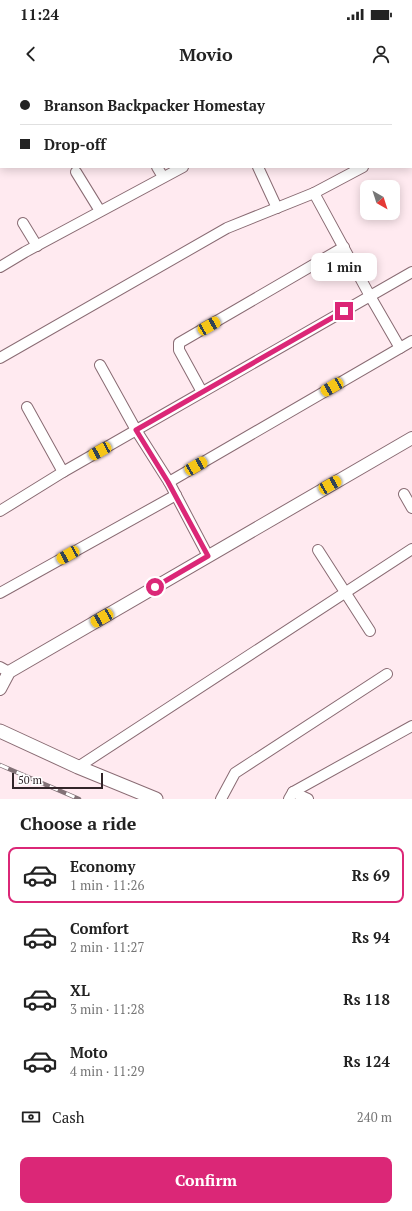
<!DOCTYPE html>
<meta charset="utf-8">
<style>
:root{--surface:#fff;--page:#f2f2f2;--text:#222;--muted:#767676;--line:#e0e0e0;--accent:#db2777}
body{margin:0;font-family:"PT Serif",serif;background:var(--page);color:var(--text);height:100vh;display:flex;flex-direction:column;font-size:15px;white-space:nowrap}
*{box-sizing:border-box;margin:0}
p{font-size:13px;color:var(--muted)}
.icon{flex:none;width:22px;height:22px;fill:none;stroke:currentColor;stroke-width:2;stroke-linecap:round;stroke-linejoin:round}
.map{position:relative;height:719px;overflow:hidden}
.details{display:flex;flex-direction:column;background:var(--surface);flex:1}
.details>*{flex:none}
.banner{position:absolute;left:0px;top:0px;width:412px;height:88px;box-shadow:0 2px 10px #0003;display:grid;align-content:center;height:88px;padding:0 20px;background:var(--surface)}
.needle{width:26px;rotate:141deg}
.fabs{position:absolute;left:360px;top:100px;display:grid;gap:8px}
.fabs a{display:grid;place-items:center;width:40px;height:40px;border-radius:8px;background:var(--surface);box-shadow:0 2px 10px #0003;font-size:20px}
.scale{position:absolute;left:12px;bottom:10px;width:91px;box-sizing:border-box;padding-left:4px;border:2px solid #312428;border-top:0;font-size:11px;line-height:14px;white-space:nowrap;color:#312428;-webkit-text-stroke:3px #fff;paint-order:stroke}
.end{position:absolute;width:18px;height:18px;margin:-9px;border:5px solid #db2777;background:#fff;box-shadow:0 0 0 2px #fff}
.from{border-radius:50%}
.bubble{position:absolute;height:28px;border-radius:8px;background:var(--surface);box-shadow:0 2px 10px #0003;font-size:13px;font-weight:700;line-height:28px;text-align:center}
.car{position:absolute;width:12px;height:24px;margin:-12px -6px;border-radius:5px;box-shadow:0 0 3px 1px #0007;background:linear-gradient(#f5c518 24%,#345 0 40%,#f5c518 0 76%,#345 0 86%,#f5c518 0)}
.banner b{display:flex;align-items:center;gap:14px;height:38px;font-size:15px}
.banner b+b{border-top:1px solid var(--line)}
.banner i{width:10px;height:10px;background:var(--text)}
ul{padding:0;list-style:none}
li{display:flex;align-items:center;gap:12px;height:56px;margin:0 8px 6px;padding:0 12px;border:2px solid transparent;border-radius:8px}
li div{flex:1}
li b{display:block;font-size:15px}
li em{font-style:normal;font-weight:700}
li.on{border-color:var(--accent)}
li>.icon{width:36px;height:36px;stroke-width:1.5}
h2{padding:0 20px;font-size:18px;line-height:48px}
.pay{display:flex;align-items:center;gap:10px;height:44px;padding:0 20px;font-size:15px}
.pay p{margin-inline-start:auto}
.primary-button{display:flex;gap:8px;margin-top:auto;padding:8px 20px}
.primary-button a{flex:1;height:46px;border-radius:8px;background:var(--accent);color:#fff;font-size:16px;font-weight:700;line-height:46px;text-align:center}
.status{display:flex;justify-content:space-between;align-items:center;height:28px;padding:0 20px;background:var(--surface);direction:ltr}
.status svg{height:11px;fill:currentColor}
header{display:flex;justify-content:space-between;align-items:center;height:52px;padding:0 20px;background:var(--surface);font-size:18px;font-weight:700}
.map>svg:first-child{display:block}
</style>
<div class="status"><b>11:24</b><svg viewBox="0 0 49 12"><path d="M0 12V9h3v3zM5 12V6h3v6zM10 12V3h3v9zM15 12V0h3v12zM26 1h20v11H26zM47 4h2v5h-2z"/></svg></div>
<header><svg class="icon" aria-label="back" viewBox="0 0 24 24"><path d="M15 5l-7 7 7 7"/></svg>Movio<svg class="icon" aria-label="person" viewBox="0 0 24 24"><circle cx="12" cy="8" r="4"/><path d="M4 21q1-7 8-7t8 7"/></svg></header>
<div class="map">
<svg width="412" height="719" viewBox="0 0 412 719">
<rect width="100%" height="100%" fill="#ffeaf0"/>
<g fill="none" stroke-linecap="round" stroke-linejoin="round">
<g stroke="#896b73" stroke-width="12">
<g id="minor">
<path d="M321,1L323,0"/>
<path d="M411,61H412"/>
<path d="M411,78L412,80"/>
<path d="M157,87L163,97"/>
<path d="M258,87L277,128"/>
<path d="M76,92L100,131"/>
<path d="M314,113L370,216L400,268"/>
<path d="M23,143L37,166"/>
<path d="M0,187L25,172L183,87"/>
<path d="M0,278L227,148L314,113L363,87"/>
<path d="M100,285L136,350L169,402L208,476"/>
<path d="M202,312L179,270V263L344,167"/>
<path d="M27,327L63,392"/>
<path d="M169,402L412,261"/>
<path d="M404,414L412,428"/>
<path d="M0,431L63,392L412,192"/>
<path d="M318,470L370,551"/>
<path d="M0,513L176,415"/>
<path d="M0,587L9,592"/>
<path d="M78,687L412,469"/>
<path d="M293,712L308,719"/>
<path d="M221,719L235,693L387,594"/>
<path d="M289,719L293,712L412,646"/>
</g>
</g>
<g stroke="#896b73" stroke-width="14">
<path id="tertiary" d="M0,609L9,592L412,358"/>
</g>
<g stroke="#896b73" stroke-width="15">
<path id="secondary" d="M0,651L78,687L156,719"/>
</g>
<use href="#minor" stroke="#fff" stroke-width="10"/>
<use href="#tertiary" stroke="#fff" stroke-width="12"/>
<use href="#secondary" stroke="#fff" stroke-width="13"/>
<g stroke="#827176" stroke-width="4.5">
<path id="rail" d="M0,685L79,719"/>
</g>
<use href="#rail" stroke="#fff" stroke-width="3" stroke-dasharray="9" stroke-linecap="butt"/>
</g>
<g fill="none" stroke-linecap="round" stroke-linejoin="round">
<path stroke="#db2777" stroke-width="5" d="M155,507L208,476L168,402L136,350L344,231"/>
</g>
</svg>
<div class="fabs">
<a><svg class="needle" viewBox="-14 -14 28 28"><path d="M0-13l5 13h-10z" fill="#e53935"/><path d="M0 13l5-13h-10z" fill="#767676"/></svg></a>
</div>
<div class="scale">50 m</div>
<i class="end from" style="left:155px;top:507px"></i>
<i class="end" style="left:344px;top:231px"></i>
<div class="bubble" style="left:311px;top:173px;width:66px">1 min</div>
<i class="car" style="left:209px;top:246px;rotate:60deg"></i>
<i class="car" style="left:332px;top:307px;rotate:240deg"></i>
<i class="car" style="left:100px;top:371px;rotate:241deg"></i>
<i class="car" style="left:196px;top:386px;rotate:60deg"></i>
<i class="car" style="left:330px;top:405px;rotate:60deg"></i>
<i class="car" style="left:68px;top:475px;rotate:241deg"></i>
<i class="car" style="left:102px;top:538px;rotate:240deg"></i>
<div class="banner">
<b><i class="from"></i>Branson Backpacker Homestay</b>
<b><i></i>Drop-off</b>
</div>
</div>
<section class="details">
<h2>Choose a ride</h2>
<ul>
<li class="on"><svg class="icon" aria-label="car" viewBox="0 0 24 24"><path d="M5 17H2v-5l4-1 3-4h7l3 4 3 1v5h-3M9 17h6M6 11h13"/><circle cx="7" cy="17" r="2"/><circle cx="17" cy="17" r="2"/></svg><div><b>Economy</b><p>1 min · 11:26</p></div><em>Rs 69</em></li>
<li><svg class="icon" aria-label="car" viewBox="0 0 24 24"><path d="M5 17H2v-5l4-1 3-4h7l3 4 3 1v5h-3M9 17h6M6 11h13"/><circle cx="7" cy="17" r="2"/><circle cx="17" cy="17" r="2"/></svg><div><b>Comfort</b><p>2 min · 11:27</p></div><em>Rs 94</em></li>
<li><svg class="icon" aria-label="car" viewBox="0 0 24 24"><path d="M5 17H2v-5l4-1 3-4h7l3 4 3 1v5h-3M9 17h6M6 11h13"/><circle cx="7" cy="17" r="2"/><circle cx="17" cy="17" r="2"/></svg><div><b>XL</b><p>3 min · 11:28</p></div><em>Rs 118</em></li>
<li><svg class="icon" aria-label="car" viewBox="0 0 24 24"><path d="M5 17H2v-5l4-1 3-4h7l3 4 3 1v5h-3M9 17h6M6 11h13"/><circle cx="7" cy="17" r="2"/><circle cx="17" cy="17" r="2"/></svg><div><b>Moto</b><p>4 min · 11:29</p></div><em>Rs 124</em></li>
</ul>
<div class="pay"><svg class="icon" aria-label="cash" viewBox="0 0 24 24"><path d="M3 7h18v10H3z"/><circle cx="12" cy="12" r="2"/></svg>Cash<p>240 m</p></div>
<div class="primary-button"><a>Confirm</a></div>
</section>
